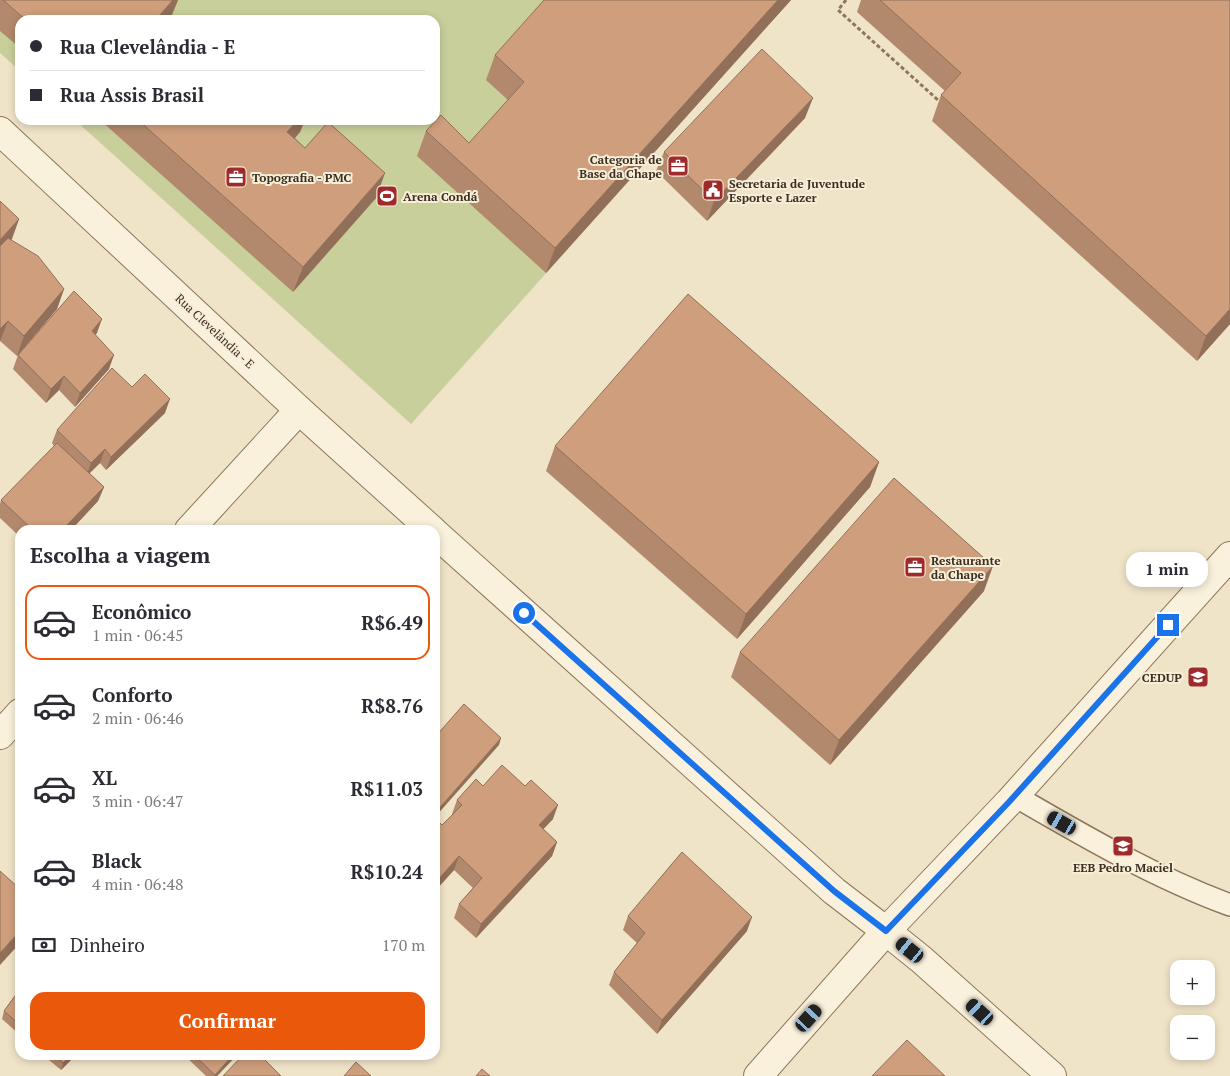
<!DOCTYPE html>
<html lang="pt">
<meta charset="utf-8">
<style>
body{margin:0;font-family:"PT Serif",serif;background:#f7f7f7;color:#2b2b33;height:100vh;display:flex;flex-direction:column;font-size:19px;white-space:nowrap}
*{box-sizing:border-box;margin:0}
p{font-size:16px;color:#7c7c81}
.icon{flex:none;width:28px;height:28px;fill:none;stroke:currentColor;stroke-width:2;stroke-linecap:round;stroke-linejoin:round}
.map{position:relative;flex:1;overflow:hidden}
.panel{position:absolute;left:15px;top:525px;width:425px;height:535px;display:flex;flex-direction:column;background:#fff;border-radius:15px;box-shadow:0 2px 8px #0003}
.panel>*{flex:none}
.hud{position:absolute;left:15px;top:15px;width:425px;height:110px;border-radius:15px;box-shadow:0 2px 8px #0003;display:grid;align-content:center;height:110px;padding:0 15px;background:#fff}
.buttons{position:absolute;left:1170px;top:960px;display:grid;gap:10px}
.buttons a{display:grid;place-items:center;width:45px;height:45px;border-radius:10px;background:#fff;box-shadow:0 2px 8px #0003;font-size:25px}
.end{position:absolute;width:22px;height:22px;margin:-11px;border:6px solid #1a73e8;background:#fff;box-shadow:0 0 0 2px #fff}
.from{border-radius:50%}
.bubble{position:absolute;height:35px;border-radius:15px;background:#fff;box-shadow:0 2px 8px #0003;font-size:16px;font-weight:800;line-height:35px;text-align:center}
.car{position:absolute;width:15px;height:30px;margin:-15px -8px;border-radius:6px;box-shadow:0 0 4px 1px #0007;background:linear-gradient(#222 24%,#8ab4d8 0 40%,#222 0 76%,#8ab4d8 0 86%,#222 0)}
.hud b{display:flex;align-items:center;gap:18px;height:48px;font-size:19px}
.hud b+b{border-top:1px solid #e1e1e2}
.hud i{width:12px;height:12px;background:#2b2b33}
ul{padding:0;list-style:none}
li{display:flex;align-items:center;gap:15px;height:75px;margin:0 10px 8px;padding:0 5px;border:2px solid transparent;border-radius:15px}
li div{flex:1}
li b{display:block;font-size:19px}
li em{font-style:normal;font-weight:800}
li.on{border-color:#ea580c}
li>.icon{width:45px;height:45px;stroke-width:1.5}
h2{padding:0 15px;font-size:22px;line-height:60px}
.pay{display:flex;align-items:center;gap:12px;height:55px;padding:0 15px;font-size:19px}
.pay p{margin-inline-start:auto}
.action{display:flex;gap:10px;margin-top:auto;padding:10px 15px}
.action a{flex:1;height:58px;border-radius:15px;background:#ea580c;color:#fff;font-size:20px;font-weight:800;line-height:58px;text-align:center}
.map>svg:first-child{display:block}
.green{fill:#c9cf9b}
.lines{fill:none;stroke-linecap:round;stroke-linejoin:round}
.service-casing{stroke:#8d765c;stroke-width:24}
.minor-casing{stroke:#8d765c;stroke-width:30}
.tertiary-casing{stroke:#8d765c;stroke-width:30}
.path{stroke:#8d765c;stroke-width:3;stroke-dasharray:4 2.5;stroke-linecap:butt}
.service{stroke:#faf1dc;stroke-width:21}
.minor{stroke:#faf1dc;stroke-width:28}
.tertiary{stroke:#faf1dc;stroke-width:28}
.wall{fill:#b2896c}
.shaded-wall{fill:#916f58}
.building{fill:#cf9f7d;stroke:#916f58}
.route{stroke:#1a73e8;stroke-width:6}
.labels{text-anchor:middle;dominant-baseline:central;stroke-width:4;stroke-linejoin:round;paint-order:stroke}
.poi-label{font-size:12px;font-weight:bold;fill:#3d2e20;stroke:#f7eed8;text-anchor:start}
.street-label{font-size:12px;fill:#3d2e20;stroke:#f7eed8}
</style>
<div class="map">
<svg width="1230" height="1076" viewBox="0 0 1230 1076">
<rect width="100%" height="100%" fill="#f0e4c8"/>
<!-- green -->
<path class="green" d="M0,0h791l-380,424 -336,-304h360v-100h-415v51l-20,-18z"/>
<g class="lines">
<!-- service casing -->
<g class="service-casing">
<path id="service" d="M1015,796c69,40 139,81 215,109"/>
</g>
<!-- minor casing -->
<g class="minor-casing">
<g id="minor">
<path d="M189,530l110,-120"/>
<path d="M0,735l20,-22"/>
<path d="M886,931l36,29 130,116"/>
</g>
</g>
<!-- tertiary casing -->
<g class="tertiary-casing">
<g id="tertiary">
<path d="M0,131l299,279 133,120"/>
<path d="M435,533l399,358 52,40"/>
<path d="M758,1076l128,-145 123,-129 221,-246"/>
</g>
</g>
<!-- path -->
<path class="path" d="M846,0l-8,10 100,90"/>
<!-- service -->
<use href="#service" class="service"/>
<!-- minor -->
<use href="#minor" class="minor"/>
<!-- tertiary -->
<use href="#tertiary" class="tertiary"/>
</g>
<!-- wall -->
<g class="wall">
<path d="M0,0h178l-7,17 -2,3h-149v28l-20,-17z"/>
<path d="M791,0l-245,273 -129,-117 9,-25 43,12 39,-43 -22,-20 9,-25z"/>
<path d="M861,0h369v324l-33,37 -265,-240 9,-26 4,-4 -88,-79z"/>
<path d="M805,118l-98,103 -51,-50 8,-19z"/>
<path d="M100,120h205l-5,12 -5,6 10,10 71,50 -83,94z"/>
<path d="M0,201l19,18 -8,21 53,49 -7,20 -40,47 -17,-15z"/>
<path d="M97,333l-2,2 14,34 -34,38 -16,-17 -13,13 -33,-34 5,-14z"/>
<path d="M132,387l33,26 -59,57 -6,-7 -11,10 15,14 -6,14 -27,29h-51v7l-20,-19v-14l1,-4 53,-54 -2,-3 5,-13z"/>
<path d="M555,446l324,16 -9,25 -133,152 -191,-168z"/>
<path d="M984,591l-154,174 -99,-88 9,-25z"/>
<path d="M483,786l70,33 -10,10 14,13 -5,14 -76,82 -22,-20 5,-14 14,-16 -19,-18 -19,21v-65l7,-1 10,-10v-1l5,-14z"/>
<path d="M628,916l119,15 -90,103 -48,-49 5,-13 23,-29 -14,-13z"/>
<path d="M20,955v16l-5,-7 3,-7z"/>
<path d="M20,989v46l-18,-16 2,-8z"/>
<path d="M43,1055h33l-15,15z"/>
<path d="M184,1055h53l-20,21h-11z"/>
</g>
<!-- shaded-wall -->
<g class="shaded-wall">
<path d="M173,0h5l-7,17 -2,3h-11l1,-4z"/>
<path d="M778,0h13l-245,273 9,-25z"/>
<path d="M813,98l-8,20 -98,103 7,-20z"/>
<path d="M298,120h7l-5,12 -22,25 9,-25z"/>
<path d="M385,173l-9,25 -83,94 10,-25z"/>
<path d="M19,219l-7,20 -12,13v-12z"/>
<path d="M64,289l-7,20 -40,47 7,-20z"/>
<path d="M1230,309v15l-33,37 9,-25z"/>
<path d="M102,319l-5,14 -10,12 5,-14z"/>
<path d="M8,321l-8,20v-12z"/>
<path d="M114,355l-5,14 -34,38 5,-14z"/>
<path d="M64,376l-5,14 -13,13 5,-14z"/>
<path d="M170,399l-5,14 -59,57 5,-13z"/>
<path d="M105,449l-5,14 -14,14 5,-14z"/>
<path d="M879,462l-9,25 -133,152 9,-25z"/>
<path d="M104,487l-6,14 -27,29h-9z"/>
<path d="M993,566l-9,25 -154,174 9,-25z"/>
<path d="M501,738l-2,7 -64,72v-4z"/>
<path d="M558,805l-5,14 -19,20 5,-14z"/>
<path d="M557,842l-5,14 -76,82 5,-14z"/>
<path d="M459,856l-5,14 -19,21v-6l2,-4z"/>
<path d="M752,917l-5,14 -90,103 5,-14z"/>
<path d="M20,931v12l-20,22v-12z"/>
<path d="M72,1055h4l-15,15 2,-7z"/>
<path d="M233,1055h4l-20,21h-3z"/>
</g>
<!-- building -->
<g class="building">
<path d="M3,0h170l-14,16 5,4h-138z"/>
<path d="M544,0h234l-223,248 -129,-117 15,-16 28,28 55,-61 -29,-27z"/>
<path d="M880,0h350v309l-24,27 -265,-241 20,-22z"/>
<path d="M762,49l51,49 -99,103 -50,-49z"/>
<path d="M138,120h160l-11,12 18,16 23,-26 57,51 -82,94z"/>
<path d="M0,201l19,18 -19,21z"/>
<path d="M8,238l30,18 26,33 -40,47 -16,-15 -8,8v-83z"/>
<path d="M74,291l28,28 -10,12 22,24 -34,38 -16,-17 -13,13 -33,-34z"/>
<path d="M688,294l191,168 -133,152 -191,-168z"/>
<path d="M112,368l20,19 13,-13 25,25 -59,58 -6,-8 -14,14 -34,-33z"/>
<path d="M57,443l47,44 -42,43h-29l-32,-30z"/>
<path d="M894,478l99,88 -154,174 -99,-88z"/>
<path d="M464,704l37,34 -66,75v-76z"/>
<path d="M502,765l23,21 6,-6 27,25 -19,20 18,17 -76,82 -22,-20 23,-26 -23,-22 -22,25 -2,-2v-53l4,-4 3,3 20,-20 -5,-5 19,-21 7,7z"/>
<path d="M682,852l70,65 -90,103 -48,-48 31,-39 -17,-17z"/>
<path d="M0,871l20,18v42l-20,22z"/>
<path d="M20,989v36l-16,-14z"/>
<path d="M907,1040l38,36h-73z"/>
<path d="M54,1055h18l-9,8z"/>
<path d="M194,1055h39l-18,20z"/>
<path d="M243,1055h17l21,21h-58z"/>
<path d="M356,1062l15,14h-27z"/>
<path d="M482,1069l8,7h-14z"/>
</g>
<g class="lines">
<!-- route -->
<path class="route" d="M524,613l310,278 52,40 123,-129 159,-177"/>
</g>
<!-- icons -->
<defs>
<g id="office-square" transform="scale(1.125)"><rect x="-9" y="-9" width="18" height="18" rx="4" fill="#9e2a2b" stroke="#f7eed8"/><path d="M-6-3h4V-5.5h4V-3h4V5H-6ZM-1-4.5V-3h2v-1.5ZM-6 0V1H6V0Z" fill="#fff"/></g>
<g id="civic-square" transform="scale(1.125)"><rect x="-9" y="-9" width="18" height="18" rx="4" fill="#9e2a2b" stroke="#f7eed8"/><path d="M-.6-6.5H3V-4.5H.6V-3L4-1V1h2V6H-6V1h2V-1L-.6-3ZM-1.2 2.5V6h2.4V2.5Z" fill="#fff"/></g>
<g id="stadium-square" transform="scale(1.125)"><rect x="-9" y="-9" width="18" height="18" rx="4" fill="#9e2a2b" stroke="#f7eed8"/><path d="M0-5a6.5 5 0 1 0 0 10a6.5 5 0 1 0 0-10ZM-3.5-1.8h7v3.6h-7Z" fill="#fff"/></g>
<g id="school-square" transform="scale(1.125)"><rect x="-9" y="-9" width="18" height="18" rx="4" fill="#9e2a2b" stroke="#f7eed8"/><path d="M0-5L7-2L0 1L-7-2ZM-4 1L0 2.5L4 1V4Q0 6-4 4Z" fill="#fff"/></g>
</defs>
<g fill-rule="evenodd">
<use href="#office-square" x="678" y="166"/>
<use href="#office-square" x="236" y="177"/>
<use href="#civic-square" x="713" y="190"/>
<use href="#stadium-square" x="387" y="196"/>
<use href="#office-square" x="915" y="567"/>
<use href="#school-square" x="1198" y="677"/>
<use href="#school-square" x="1123" y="846"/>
</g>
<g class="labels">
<!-- poi labels -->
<g class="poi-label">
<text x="662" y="159" text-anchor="end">Categoria de<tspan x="662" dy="14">Base da Chape</tspan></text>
<text x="252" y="177">Topografia - PMC</text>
<text x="729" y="183">Secretaria de Juventude<tspan x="729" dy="14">Esporte e Lazer</tspan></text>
<text x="403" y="196">Arena Condá</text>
<text x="931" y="560">Restaurante<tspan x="931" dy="14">da Chape</tspan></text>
<text x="1182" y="677" text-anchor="end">CEDUP</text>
<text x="1123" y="867" text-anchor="middle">EEB Pedro Maciel</text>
</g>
<!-- street labels -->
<g class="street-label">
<text transform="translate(215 331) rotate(43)">Rua Clevelândia - E</text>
</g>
</g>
</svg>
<div class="buttons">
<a>+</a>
<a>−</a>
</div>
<i class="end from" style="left:524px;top:613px"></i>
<i class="end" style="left:1168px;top:625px"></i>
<div class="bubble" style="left:1126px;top:552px;width:82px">1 min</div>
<i class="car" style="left:1062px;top:823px;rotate:300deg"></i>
<i class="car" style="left:910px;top:950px;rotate:309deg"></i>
<i class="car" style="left:980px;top:1012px;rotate:312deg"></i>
<i class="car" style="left:809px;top:1018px;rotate:42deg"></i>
<div class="hud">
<b><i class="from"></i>Rua Clevelândia - E</b>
<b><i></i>Rua Assis Brasil</b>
</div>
<section class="panel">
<h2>Escolha a viagem</h2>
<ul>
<li class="on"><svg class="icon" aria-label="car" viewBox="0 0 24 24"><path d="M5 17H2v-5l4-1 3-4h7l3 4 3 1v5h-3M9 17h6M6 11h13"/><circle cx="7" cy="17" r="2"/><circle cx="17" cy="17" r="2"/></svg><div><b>Econômico</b><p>1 min · 06:45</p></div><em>R$6.49</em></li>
<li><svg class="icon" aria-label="car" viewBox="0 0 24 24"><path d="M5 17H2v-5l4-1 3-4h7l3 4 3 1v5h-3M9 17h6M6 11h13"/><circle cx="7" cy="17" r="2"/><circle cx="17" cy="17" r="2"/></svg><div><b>Conforto</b><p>2 min · 06:46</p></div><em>R$8.76</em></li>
<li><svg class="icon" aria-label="car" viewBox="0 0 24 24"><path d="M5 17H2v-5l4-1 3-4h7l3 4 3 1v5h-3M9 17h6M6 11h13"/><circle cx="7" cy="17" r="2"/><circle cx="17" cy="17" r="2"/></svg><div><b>XL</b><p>3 min · 06:47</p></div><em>R$11.03</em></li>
<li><svg class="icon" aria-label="car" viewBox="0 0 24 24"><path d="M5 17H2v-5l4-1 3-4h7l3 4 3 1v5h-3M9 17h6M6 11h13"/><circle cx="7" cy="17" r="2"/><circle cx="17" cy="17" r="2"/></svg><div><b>Black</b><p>4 min · 06:48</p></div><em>R$10.24</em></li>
</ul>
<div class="pay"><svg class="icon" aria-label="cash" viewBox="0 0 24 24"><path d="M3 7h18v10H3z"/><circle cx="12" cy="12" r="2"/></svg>Dinheiro<p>170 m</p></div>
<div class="action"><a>Confirmar</a></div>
</section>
</div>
